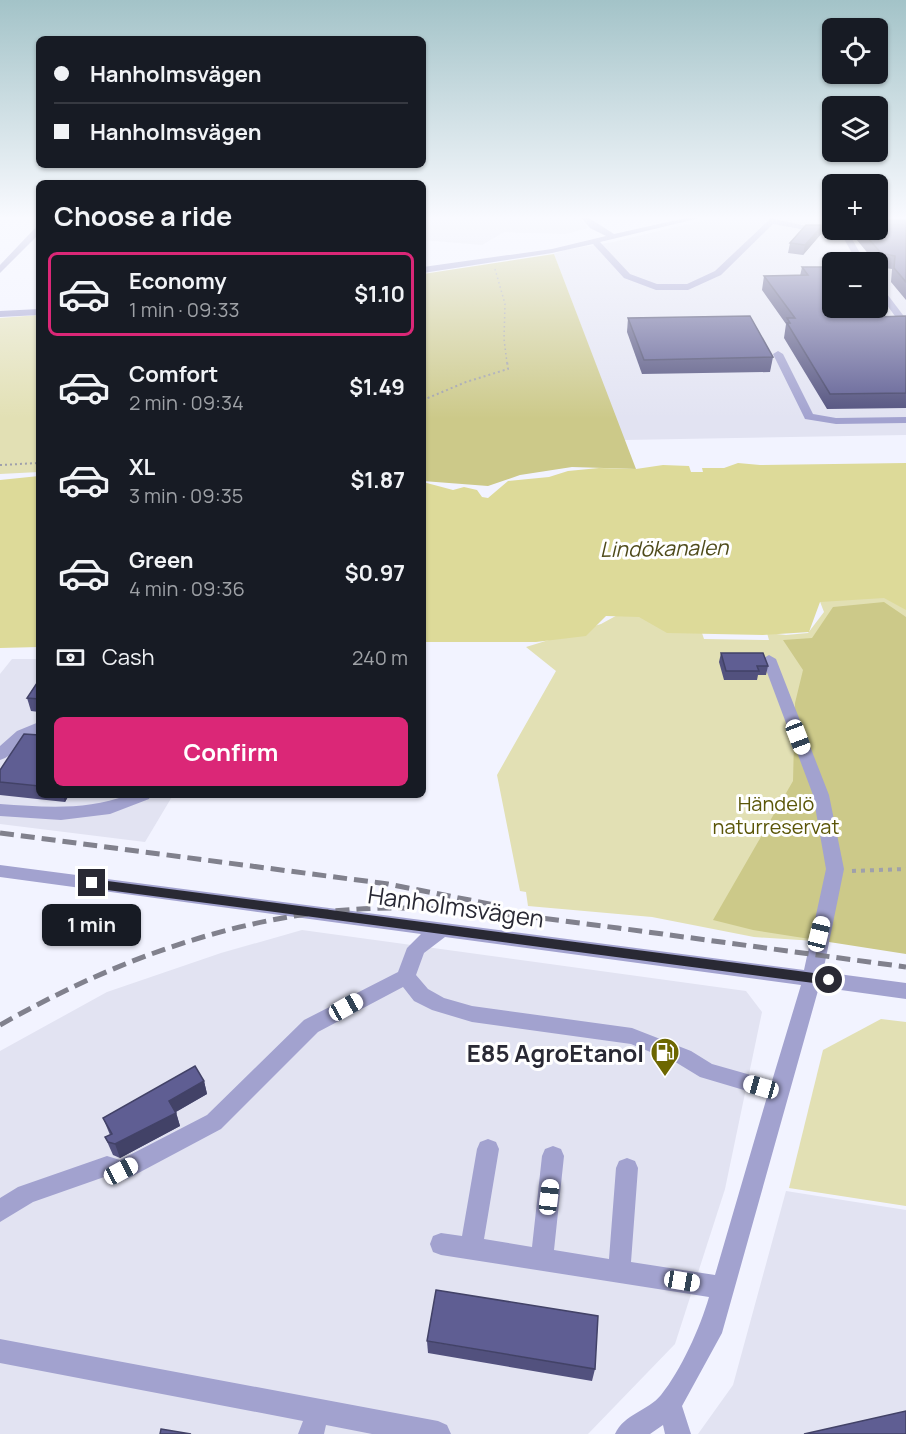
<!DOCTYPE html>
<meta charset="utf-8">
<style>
body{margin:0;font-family:Manrope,sans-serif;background:#20242c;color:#f1f3f6;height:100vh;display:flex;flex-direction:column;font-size:22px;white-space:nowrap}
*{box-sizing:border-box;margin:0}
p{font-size:20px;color:#9ea1a6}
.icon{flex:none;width:33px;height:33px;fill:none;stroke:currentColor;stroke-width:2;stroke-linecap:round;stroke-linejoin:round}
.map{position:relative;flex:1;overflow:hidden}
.sheet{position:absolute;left:36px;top:180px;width:390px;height:618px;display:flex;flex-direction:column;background:#171b24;border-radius:9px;box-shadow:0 2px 4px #0004}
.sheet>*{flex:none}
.guide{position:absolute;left:36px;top:36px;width:390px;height:132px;border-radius:9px;box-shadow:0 2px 4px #0004;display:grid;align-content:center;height:132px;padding:0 18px;background:#171b24}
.fabs{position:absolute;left:822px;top:18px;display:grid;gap:12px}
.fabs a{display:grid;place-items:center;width:66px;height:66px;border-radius:9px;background:#171b24;box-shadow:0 2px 4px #0004;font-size:30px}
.end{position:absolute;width:27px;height:27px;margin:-14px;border:8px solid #292934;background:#fff;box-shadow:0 0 0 3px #fff}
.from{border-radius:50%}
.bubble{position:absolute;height:42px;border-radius:9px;background:#171b24;box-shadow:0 2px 4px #0004;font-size:20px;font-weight:700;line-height:42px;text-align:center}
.car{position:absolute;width:18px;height:36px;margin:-18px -9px;border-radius:8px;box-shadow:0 0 4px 2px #0007;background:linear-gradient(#fff 24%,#345 0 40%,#fff 0 76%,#345 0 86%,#fff 0)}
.guide b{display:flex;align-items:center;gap:21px;height:57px;font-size:22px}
.guide b+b{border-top:2px solid #363941}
.guide i{width:15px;height:15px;background:#f1f3f6}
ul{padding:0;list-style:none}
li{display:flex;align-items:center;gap:18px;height:84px;margin:0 12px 9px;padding:0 6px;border:3px solid transparent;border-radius:9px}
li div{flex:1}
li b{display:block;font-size:22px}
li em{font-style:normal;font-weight:700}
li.active{border-color:#db2777}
li>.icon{width:54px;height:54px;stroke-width:1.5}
h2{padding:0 18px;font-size:27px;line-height:72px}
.pay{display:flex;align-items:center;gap:15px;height:66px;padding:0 18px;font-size:22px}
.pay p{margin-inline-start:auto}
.action{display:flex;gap:12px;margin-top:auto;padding:12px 18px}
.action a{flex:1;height:69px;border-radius:9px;background:#db2777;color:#fff;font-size:24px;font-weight:700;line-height:69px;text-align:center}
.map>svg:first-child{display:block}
.built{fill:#e2e3f2;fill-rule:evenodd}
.green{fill:#e2e0b4}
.forest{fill:#ccc989}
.water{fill:#ddda99}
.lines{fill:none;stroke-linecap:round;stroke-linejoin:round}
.path-far2{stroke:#9fa0ab;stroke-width:1.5;stroke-dasharray:1.5 3;stroke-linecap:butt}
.path-far1{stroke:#9fa0ab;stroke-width:2;stroke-dasharray:2 3;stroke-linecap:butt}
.path{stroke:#9fa0ab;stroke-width:4;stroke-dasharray:4 5;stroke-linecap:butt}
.minor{fill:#a2a2cf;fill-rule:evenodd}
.rail{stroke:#81818d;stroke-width:5;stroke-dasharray:14 7;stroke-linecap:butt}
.wall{fill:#52517e}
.shaded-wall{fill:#424267}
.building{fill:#5f5e93;stroke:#424267;stroke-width:1.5}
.route{fill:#292934}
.labels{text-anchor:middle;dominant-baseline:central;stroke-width:6;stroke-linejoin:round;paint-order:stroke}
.park-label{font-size:20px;fill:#5b5608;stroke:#fff}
.water-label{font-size:21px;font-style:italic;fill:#4f4b1b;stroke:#fff}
.near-street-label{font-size:24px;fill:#292934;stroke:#fff}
.near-poi-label{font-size:24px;font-weight:bold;fill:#292934;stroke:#fff;text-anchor:end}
</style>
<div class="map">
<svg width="906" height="1434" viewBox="0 0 906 1434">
<rect width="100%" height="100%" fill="#f2f3ff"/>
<!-- built -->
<g class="built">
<path d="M423,218h156l9,10 -22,6 -62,-2 -22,13 -59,-5z"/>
<path d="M713,218h77l2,4 40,1v7h46v-12h28v217l-282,5 -70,-186 11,-4 48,-8zM832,262h46v46h-46z"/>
<path d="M12,659h27v136h134l-28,47 -145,-18v-150z"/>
<path d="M302,930l444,61 16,21 -37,177 -50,155 -87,90h-588v-383l107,-59 114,-39z"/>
<path d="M786,1191l120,19v224h-208l35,-49z"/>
</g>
<!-- green -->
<g class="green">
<path d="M39,315v157l-39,2v-156z"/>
<path d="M891,597l15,9v341l-152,-10 -102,-20 -124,-11 -2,-14 -6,-1 -23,-116 59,-104 -30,-24 75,-23 22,-12 79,21 2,6 65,1 -2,-7 19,2 22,-2 16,-21 -5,-13z"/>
<path d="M881,1019l25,3v184l-117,-18 34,-138z"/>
</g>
<!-- forest -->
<g class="forest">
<path d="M554,254l82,215 -64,-2 -52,8 -32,11 -65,-5v-207z"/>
<path d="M884,602l22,15v337l-153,-24 -40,-10 80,-139 2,-78 8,-33 -20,-30 29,-2 21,-31z"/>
</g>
<!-- water -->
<g class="water">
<path d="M738,463l22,2 146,-2v147l-22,-12 -64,4 -11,30 -46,3 -96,-2 -28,-16 -33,-1 -20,20 -50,6h-113v-160l30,8 11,-3 13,3 5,7 6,1 20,-17 41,-4 19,-6 31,-3 37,1 27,-4 26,1 2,6h12l-1,-4h22z"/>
<path d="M39,476v171l-39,1v-168z"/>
</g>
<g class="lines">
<!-- path-far2 -->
<path class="path-far2" d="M495,269l10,35 -1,35 3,24"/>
<!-- path-far1 -->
<g class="path-far1">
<path d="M423,400l43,-18 42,-13 -1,-8"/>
<path d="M0,465l39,-2"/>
</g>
<!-- path -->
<path class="path" d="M852,871l54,-2"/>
<!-- minor -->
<g class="minor">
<path d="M581,218h8l25,16 72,-16h14l-100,24 30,32 27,10h30l28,-13 56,-53 35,8h26v4h3h-29l-33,-6 -52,51 -33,15h-32l-32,-12 -31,-34 -41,9 -129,20v-6l129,-18 54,-13 -16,-8z"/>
<path d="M36,227h3v7l-39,39v-8z"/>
<path d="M839,230h8l18,32h-8z"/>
<path d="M878,285l3,1 25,33v9l-3,-1 -25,-34z"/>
<path d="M39,309v6l-39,2v-6z"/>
<path d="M778,351l5,3 30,60 23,4 70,-1v6l-70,1 -31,-5 -32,-65z"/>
<path d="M769,655l7,4 53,136 15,74 -21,103 83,11v16l-87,-12 -97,346 -40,73 9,28h-26l-2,-9 -13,9h-35c9,-20 33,-23 46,-39 20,-25 39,-67 48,-98l-268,-42 -8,-3 -3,-8 3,-8 8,-3 21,3 15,-87 3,-7 8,-3 8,3 3,7 -15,90 48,8 10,-91 3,-7 8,-3 8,3 3,7 -10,94 55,9 7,-91 3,-7 8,-3 8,3 3,7 -7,94 84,13 52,-178 -67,-20 -23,-14 -46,-19 -159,-22 -40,-12 -18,-9 -11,-14 -85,45 -97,97 -92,49 -8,3 -14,-5 -74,26 -33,20v-24l18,-11 89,-31 13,4 87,-45 97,-95 94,-48 9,-24 14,-14 -421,-57v-12l804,105 22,-101 -13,-74 -51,-136zM445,937l356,48 -29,96 -60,-17 -21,-13 -59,-23 -160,-22 -28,-8 -16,-9 -12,-14 8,-22z"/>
<path d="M39,722v11c-14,7 -25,23 -39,27v-14l17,-15z"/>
<path d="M127,795h24l-2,4 -39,15 -49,6 -61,-4v-12c43,3 86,7 127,-9z"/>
<path d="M0,1339l438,82 9,4 4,9h-79l-46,-9 -2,9h-26l5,-13 -303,-58z"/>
</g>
<!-- rail -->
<g class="rail">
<path d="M0,833l388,51 112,22"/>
<path d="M0,1025c99,-56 202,-97 315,-112 102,-13 203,2 303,15 96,13 192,26 288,39"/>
</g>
</g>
<!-- wall -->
<g class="wall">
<path d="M906,220v80l-15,-18 1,-13 -14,-2v-5h-3l-23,-28 1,-4h25z"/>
<path d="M821,234l-18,21 -15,-2 2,-10z"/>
<path d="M802,267l75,50 29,-1v92l-79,1 -43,-71 2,-14 -24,-34 2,-14h36z"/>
<path d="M628,318l145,39 -3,15 -128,2 -15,-42z"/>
<path d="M721,653l47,13 -2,9h-8l-1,5h-33l-5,-18z"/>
<path d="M39,680v32l-8,-1 -4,-13z"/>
<path d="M39,735v60h30l-4,7 -65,-7v-25z"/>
<path d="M204,1081l3,13 -31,18 4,14 -60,32 -7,-3 -8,-18 5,-2 -7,-17z"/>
<path d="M427,1341l168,28 -3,12 -164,-28z"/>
</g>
<!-- shaded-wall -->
<g class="shaded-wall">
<path d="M823,225l-2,9 -18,21 2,-10z"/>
<path d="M63,795h6l-4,7z"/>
<path d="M204,1081l3,13 -35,20 -3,-13z"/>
<path d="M176,1113l4,13 -60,32 -5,-14z"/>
</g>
<!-- building -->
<g class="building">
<path d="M878,220h28v62l-12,-14 1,-12 -14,-3 -20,-23h17z"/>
<path d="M806,225h17l-18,20 -15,-2z"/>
<path d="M802,267h30v41h37l8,9 29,-1v77l-76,1 -43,-71h3l-3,-5h8l-31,-42 44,-1z"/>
<path d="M750,316l23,41 -129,3 -16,-42z"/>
<path d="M721,653h42l5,13h-11l2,5h-33z"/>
<path d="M39,680v19l-12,-1z"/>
<path d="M24,734l15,1v51l-39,-4v-12z"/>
<path d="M195,1066l9,15 -35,20 7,12 -61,31 -7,-2 -3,-5 7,-3 -9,-16z"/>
<path d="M436,1290l162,26 -3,53 -168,-28z"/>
<path d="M906,1411v23h-102z"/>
<path d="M161,1429l30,5h-31z"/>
</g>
<!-- sky -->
<linearGradient id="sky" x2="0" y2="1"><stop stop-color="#a3c3c8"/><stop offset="0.52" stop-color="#f9faff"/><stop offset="1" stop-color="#f9faff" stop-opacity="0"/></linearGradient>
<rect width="906" height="419" fill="url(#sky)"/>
<!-- route -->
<path class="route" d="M92,879l737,96 6,5 -6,5 -737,-97 -6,-5z"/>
<!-- icons -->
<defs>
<g id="fuel-pin" transform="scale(1.5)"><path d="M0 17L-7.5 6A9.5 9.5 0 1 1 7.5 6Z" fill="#6d6700" stroke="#fff"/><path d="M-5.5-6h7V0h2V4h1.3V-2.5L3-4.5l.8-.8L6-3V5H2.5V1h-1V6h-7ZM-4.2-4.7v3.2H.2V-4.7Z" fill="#fff"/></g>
</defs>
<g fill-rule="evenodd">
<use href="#fuel-pin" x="665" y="1052"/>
</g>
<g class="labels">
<!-- park labels -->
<g class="park-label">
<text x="776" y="803">Händelö<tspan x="776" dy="23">naturreservat</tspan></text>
</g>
<!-- water labels -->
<g class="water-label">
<text transform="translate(664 548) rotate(-1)">Lindökanalen</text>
</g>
<!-- near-street labels -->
<g class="near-street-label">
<text transform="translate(456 906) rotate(8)">Hanholmsvägen</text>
</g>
<!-- near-poi labels -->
<g class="near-poi-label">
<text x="644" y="1052">E85 AgroEtanol</text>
</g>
</g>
</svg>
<div class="fabs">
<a><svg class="icon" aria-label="locate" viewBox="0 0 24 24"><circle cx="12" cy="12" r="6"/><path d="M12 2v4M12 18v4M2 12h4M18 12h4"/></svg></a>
<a><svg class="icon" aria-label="layers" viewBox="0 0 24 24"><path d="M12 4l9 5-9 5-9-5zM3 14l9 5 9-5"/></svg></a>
<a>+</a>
<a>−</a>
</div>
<i class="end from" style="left:829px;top:980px"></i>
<i class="end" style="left:92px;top:883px"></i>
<div class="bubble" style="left:42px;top:904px;width:99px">1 min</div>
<i class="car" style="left:798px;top:737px;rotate:159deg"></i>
<i class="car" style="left:819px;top:934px;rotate:14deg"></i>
<i class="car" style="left:346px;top:1007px;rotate:61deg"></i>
<i class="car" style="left:761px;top:1087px;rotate:286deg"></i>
<i class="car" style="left:121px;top:1171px;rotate:62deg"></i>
<i class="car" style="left:549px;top:1197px;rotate:7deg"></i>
<i class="car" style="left:682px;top:1281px;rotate:99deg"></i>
<div class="guide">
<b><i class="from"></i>Hanholmsvägen</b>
<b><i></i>Hanholmsvägen</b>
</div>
<section class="sheet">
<h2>Choose a ride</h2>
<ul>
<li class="active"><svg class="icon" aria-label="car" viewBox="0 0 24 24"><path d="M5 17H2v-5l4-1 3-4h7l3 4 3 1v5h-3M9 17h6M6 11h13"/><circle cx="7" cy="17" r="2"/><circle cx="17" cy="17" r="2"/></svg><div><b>Economy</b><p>1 min · 09:33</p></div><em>$1.10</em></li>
<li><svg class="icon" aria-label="car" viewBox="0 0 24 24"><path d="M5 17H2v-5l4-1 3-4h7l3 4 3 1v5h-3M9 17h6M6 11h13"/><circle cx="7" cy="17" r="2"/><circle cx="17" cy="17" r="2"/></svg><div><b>Comfort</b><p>2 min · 09:34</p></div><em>$1.49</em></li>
<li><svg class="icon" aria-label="car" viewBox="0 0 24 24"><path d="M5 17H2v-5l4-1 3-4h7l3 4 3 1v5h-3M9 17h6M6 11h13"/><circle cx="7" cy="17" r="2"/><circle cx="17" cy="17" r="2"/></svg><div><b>XL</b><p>3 min · 09:35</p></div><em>$1.87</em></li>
<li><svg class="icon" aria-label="car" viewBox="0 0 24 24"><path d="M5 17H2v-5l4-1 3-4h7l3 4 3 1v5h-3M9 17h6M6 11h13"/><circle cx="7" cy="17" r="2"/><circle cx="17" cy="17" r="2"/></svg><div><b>Green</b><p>4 min · 09:36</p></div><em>$0.97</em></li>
</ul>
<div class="pay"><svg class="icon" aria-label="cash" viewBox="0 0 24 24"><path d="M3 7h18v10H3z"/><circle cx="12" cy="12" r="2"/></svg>Cash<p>240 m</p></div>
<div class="action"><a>Confirm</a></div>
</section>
</div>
